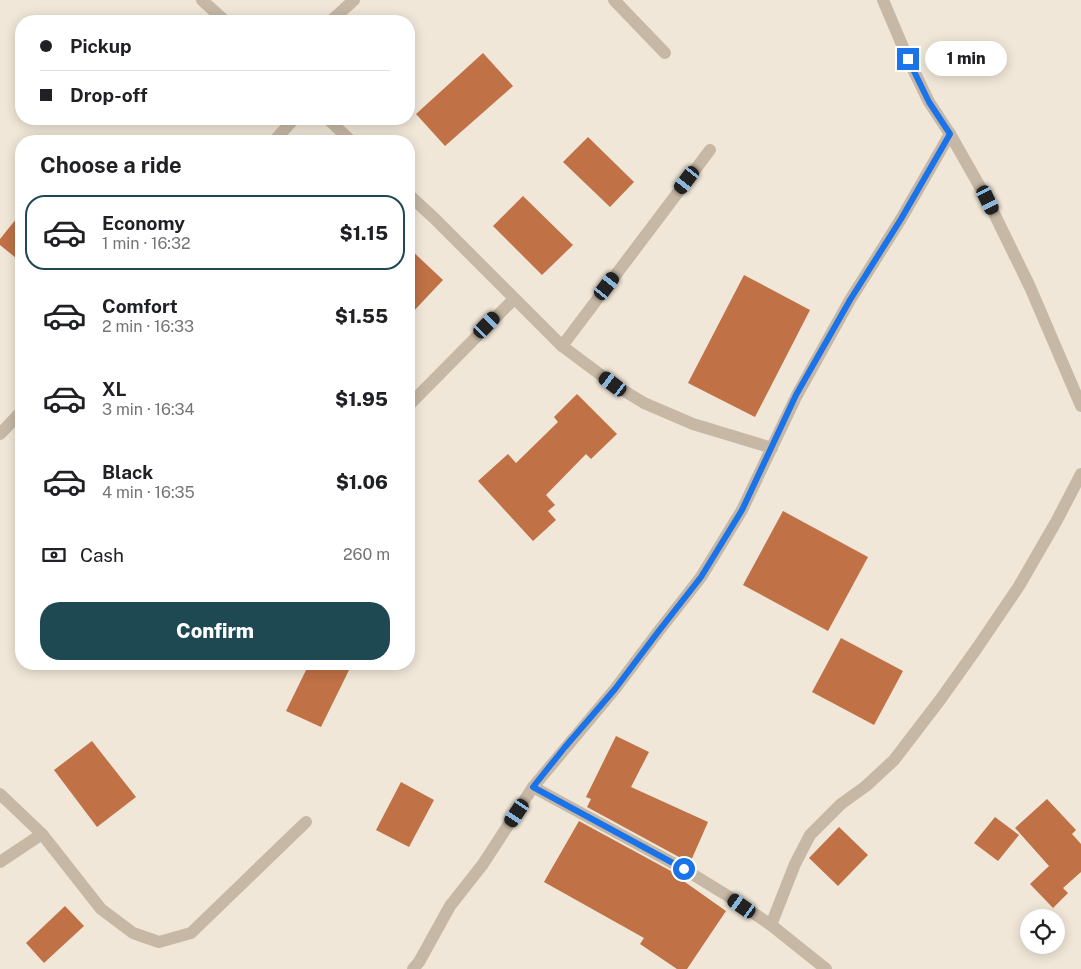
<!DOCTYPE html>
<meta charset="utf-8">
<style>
body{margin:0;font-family:"Public Sans",sans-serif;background:#f6f6f6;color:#202124;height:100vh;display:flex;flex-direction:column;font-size:19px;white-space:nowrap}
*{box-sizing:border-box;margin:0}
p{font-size:16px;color:#757577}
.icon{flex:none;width:28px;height:28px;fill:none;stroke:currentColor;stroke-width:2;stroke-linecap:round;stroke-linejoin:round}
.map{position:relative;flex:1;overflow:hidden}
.sheet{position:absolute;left:15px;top:135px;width:400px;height:535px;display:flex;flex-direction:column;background:#fff;border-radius:20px;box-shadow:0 2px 12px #0003}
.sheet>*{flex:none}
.banner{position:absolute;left:15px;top:15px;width:400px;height:110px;border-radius:20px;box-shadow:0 2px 12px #0003;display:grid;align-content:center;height:110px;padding:0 25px;background:#fff}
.controls{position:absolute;left:1020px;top:909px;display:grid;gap:10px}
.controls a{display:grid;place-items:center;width:45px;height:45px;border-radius:50%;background:#fff;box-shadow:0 2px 12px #0003;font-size:25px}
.end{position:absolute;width:22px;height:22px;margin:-11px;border:6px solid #1a73e8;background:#fff;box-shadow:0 0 0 2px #fff}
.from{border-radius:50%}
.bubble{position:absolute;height:35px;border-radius:18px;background:#fff;box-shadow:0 2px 12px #0003;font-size:16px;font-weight:800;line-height:35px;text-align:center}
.car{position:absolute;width:15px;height:30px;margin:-15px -8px;border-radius:6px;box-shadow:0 0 4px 1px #0007;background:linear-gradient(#222 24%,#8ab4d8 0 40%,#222 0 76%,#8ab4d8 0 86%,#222 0)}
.banner b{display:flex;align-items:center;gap:18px;height:48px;font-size:19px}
.banner b+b{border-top:1px solid #e0e0e0}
.banner i{width:12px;height:12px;background:#202124}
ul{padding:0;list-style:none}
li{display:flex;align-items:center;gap:15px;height:75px;margin:0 10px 8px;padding:0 15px;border:2px solid transparent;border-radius:20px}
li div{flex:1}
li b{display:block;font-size:19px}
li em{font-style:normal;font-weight:800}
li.selected{border-color:#1e4952}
li>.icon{width:45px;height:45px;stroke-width:1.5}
h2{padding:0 25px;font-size:22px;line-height:60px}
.pay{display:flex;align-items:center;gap:12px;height:55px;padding:0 25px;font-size:19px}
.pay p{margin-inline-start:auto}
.primary-button{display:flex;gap:10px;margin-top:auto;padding:10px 25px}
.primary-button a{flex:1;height:58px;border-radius:20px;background:#1e4952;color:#fff;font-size:20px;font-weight:800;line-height:58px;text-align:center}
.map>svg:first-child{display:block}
.building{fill:#c07146}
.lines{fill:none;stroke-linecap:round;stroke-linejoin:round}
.minor{stroke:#c7b8a5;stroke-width:12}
.route{stroke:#1a73e8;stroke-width:6}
</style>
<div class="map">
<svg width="1081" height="969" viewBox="0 0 1081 969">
<rect width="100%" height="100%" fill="#f0e7d8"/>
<!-- building -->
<g class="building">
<path d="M483,53l30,33 -68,60 -29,-32z"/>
<path d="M588,137l46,45 -24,25 -47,-45z"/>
<path d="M523,196l50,49 -31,30 -49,-49z"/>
<path d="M21,213v49l-21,-17v-6z"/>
<path d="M409,248l34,32 -34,36z"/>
<path d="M744,275l66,35 -55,107 -67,-34z"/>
<path d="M577,394l40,40 -26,25 -5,-5 -40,41 9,10 -7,6 8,9 -23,21 -55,-60 30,-27 8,9 42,-41 -4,-5z"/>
<path d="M783,511l85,46 -40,74 -85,-46z"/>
<path d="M841,638l62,33 -29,54 -62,-33z"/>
<path d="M309,664h43l-31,63 -35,-16z"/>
<path d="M616,736l33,16 -18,35 77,35 -18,41 -103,-56 4,-8 -5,-2z"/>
<path d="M92,741l44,56 -39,30 -43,-57z"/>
<path d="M401,782l33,18 -25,47 -33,-17z"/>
<path d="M1047,799l29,31 -4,4 9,10v28l-18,16 5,5 -15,15 -23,-24 19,-18 -34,-38z"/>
<path d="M995,817l24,18 -21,26 -24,-18z"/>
<path d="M579,821l101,55 3,2 -1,2 44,31 -39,58h-10l-37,-25 4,-6 -100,-56z"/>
<path d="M839,827l29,28 -30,31 -29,-28z"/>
<path d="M65,906l19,20 -40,37 -18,-20z"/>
</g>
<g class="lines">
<!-- minor -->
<g class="minor">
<path d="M202,0l23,21"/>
<path d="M614,0l51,53"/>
<path d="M883,0l25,59 21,43 21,32 38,67 42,86 51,119"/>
<path d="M331,21l23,-21"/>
<path d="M328,119l23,22"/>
<path d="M274,141l20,-22"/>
<path d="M409,195l25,23 128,128 51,38 31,19 49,21 79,24"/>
<path d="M562,346l148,-196"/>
<path d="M409,405l105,-106"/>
<path d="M0,434l21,-22"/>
<path d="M533,787l151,82 44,27 43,29 55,44"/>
<path d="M0,794l42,40 -42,28"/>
<path d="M42,834l59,75 32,24 26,9 32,-9 115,-111"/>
<path d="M771,925l24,-61 15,-29 31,-31 25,-18 28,-26 46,-60 37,-52 42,-62 37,-64 25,-48"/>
<path d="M413,969l6,-7 31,-56 33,-42 50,-77 82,-98 43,-57 43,-55 41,-67 55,-115 53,-95 51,-81 49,-85"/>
</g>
</g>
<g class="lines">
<!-- route -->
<path class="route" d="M684,869l-151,-82 32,-40 50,-58 43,-57 43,-55 41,-67 54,-115 54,-95 51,-81 49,-85 -21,-32 -21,-43"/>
</g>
</svg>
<div class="controls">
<a><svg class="icon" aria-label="locate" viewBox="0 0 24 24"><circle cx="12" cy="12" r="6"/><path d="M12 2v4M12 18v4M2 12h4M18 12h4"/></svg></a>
</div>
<i class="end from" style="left:684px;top:869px"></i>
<i class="end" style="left:908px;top:59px"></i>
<div class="bubble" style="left:925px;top:41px;width:82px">1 min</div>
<i class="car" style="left:687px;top:180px;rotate:217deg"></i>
<i class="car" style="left:988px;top:200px;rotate:154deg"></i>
<i class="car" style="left:607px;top:286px;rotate:37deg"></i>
<i class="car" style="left:487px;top:325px;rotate:44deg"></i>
<i class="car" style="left:613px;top:384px;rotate:307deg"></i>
<i class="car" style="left:517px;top:813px;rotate:214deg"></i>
<i class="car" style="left:742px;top:906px;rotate:305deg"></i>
<div class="banner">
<b><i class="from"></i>Pickup</b>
<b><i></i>Drop-off</b>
</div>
<section class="sheet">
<h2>Choose a ride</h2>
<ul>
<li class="selected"><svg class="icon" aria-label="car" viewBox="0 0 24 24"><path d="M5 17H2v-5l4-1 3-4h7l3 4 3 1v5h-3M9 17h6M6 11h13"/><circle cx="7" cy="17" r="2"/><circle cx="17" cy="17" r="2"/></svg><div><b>Economy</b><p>1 min · 16:32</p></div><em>$1.15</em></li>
<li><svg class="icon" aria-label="car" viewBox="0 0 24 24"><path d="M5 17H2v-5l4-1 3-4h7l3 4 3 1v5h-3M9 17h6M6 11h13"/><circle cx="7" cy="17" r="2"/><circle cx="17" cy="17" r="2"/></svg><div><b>Comfort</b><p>2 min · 16:33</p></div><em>$1.55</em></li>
<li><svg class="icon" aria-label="car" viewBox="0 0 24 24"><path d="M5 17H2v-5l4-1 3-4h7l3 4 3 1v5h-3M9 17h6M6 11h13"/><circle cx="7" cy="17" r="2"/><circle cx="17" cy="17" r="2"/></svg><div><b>XL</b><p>3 min · 16:34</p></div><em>$1.95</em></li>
<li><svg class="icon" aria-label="car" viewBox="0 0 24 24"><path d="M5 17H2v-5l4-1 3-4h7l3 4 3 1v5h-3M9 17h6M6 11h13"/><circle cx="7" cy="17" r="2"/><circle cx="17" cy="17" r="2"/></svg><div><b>Black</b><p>4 min · 16:35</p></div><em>$1.06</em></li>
</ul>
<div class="pay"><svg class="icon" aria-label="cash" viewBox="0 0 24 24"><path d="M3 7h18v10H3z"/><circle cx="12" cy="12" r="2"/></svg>Cash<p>260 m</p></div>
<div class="primary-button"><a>Confirm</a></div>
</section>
</div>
